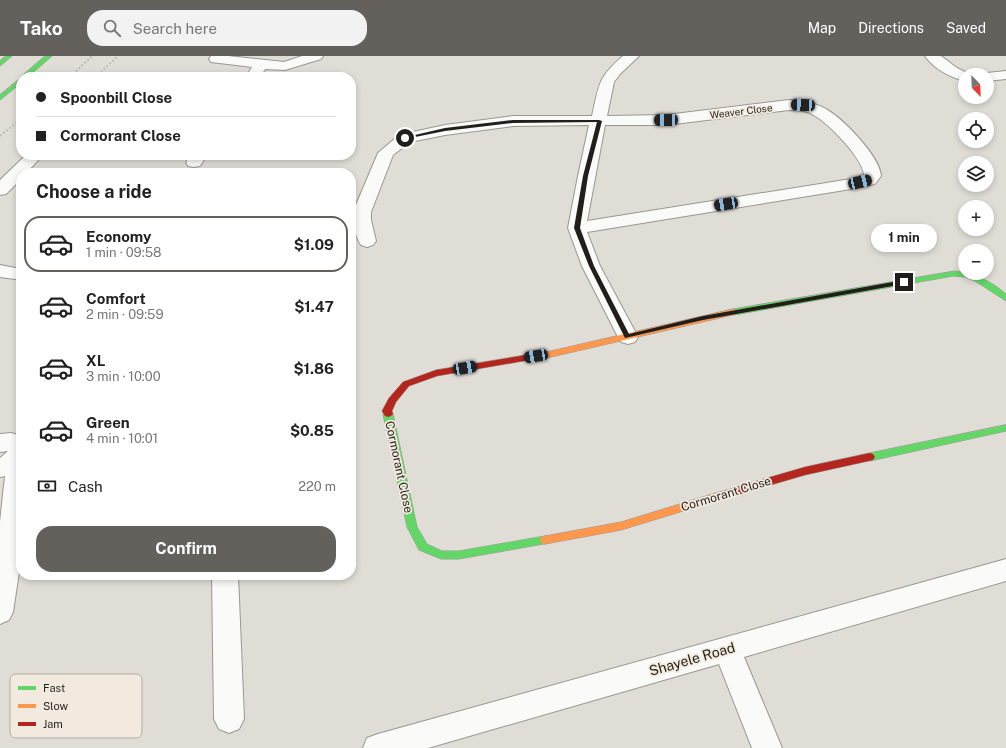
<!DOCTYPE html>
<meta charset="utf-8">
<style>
body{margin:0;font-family:"Public Sans",sans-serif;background:#f2f2f2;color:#222;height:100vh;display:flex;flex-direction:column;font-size:15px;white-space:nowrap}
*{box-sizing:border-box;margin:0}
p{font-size:13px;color:#767676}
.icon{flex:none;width:22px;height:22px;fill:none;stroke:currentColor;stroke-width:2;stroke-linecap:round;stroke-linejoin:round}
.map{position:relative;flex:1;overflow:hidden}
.panel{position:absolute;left:16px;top:112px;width:340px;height:412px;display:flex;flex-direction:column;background:#fff;border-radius:16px;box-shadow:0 2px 6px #0003}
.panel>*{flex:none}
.banner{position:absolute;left:16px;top:16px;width:340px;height:88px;border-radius:16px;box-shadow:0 2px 6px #0003;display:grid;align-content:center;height:88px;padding:0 20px;background:#fff}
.needle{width:26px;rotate:157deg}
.buttons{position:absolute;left:958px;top:12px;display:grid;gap:8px}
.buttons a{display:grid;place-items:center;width:36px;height:36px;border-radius:50%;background:#fff;box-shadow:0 2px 6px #0003;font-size:20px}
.end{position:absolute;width:18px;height:18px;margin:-9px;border:5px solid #221f1b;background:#fff;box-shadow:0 0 0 2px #fff}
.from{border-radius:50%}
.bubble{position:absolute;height:28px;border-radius:14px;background:#fff;box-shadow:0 2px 6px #0003;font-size:13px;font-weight:700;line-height:28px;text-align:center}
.car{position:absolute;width:12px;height:24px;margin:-12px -6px;border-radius:5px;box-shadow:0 0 3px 1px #0007;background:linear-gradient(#222 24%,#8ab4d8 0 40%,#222 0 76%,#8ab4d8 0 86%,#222 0)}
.banner b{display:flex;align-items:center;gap:14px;height:38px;font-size:15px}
.banner b+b{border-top:1px solid #e0e0e0}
.banner i{width:10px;height:10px;background:#222}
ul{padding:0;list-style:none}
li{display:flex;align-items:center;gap:12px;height:56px;margin:0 8px 6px;padding:0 12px;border:2px solid transparent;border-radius:16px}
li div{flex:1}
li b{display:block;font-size:15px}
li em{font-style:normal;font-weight:700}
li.active{border-color:#64615c}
li>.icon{width:36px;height:36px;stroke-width:1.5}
h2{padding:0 20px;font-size:18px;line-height:48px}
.pay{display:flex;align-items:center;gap:10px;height:44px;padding:0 20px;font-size:15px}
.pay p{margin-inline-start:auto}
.primary-button{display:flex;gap:8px;margin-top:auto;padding:8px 20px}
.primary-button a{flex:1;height:46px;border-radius:16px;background:#64615c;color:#fff;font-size:16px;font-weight:700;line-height:46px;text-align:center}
header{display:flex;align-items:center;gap:24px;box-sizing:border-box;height:56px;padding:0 20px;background:#64615c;color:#fff}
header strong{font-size:19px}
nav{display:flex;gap:22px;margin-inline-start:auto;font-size:14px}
.search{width:280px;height:36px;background:#f2f2f2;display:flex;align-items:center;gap:10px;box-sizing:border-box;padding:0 14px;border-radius:16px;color:#767676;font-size:15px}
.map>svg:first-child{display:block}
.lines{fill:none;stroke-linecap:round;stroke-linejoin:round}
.street-casing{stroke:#9a9792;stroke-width:2}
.fast-casing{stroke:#9a9792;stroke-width:1}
.slow-casing{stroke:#9a9792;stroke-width:1}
.jam-casing{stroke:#9a9792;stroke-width:1}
.path{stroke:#bdbcba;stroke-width:2;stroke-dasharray:2 2;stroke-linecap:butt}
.street{fill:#fafaf9;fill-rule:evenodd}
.fast{fill:#63d668;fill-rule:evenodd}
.slow{fill:#ff974d;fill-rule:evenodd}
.jam{fill:#b3261e;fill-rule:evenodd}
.route{fill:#221f1b}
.labels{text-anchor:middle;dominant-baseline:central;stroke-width:3.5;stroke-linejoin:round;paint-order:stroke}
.far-street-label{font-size:10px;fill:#221f1b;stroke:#f2eade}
.street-label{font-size:12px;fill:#221f1b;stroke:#f2eade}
.near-street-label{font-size:14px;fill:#221f1b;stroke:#f2eade}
.key{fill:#f2eade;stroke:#b4ada4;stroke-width:1}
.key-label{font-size:11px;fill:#221f1b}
</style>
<header>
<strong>Tako</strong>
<div class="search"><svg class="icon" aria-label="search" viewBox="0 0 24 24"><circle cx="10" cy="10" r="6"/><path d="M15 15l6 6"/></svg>Search here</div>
<nav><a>Map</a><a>Directions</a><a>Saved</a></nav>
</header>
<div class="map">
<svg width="1006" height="692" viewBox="0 0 1006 692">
<rect width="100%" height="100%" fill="#e0dcd6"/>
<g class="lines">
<!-- street casing -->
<g class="street-casing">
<g id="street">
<path d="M211,0h17l56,6 18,-6h21l-2,3 -36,11 -20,-1 -5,8h-14l6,-10 -41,-5 -2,-3z"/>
<path d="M623,0h16l-19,18 -6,8 -7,34 59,-1 123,-15c11,1 23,2 33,7 18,8 58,49 59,69l-6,8 -24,5 -264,43 13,34 38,71 -3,5 -7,2 -7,-2 -3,-5 -36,-71 -14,-38 10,-52 11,-51 -76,1 -68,9 -35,7 -17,13 -22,57v8l5,21 -3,4 -6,2 -6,-2c-6,-9 -8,-23 -8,-33l25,-59 21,-18 46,-10 68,-9h79c7,-31 6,-39 31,-60zM789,54c7,0 15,0 21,3 16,7 53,45 54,62l-13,4 -264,42 18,-96h61z"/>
<path d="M925,0h16l16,12 14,7h-6v6c-14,-3 -32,-13 -40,-25z"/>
<path d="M1006,15v8l-19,2v-6h-6l6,-2z"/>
<path d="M26,99h17l-17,18h-5v6l-15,15 -6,1v-15z"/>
<path d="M191,99h16l-7,11 -6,1 -6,-1 -2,-4z"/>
<path d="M0,209l21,4v8l-6,2 -15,-2z"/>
<path d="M11,377l10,3v123l-8,53 -4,8 -9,4v-102l5,-46 -5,1v-19l8,-7 -8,1v-18z"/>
<path d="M1006,503v22l-262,76 38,91h-30l-33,-84 -291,84h-65l4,-10 11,-4z"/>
<path d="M212,519h26l6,144 -5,10 -10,4 -10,-4 -5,-10z"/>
</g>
</g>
<!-- fast casing -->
<g class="fast-casing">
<g id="fast">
<path d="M6,0h6l-12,10v-5z"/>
<path d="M45,0h7l-24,21h-7z"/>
<path d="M21,22v5l-21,17v-5z"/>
<path d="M955,215c19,2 36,10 51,23v7l-31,-20 -10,-4 -12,-1 -219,39 -4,-3 4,-3z"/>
<path d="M388,355l5,3 24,113 10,17 15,7h17l86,-15 4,1 1,3 -1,3 -90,16h-18l-22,-9 -12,-23 -24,-113z"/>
<path d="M1006,369v6l-136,30 -3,-1 -2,-3 2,-3 3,-1z"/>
</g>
</g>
<!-- slow casing -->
<g class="slow-casing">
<g id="slow">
<path d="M734,253l4,3 -1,2 -186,43 -19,3 -4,-3 4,-3 19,-3z"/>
<path d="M723,435l3,1 2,3 -2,3 -105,32 -76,14 -4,-1 -1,-3 1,-3 4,-1 76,-14z"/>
</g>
</g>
<!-- jam casing -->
<g class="jam-casing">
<g id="jam">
<path d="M532,298l3,1 1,2 -1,2 -98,17 -28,10 -13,16 -4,9 1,3 -2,2 -3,1 -3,-1 -3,-5 7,-13 14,-16 33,-12z"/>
<path d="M870,397l3,1 2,3 -2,3 -68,15 -82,24 -3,-1 -2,-3 2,-3 3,-1 82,-24z"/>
</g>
</g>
<!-- path -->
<g class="path">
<path d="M70,21l22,-21"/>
<path d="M110,21l-12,-2 20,-19"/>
<path d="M0,80l21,-17"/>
</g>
<!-- street -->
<use href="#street" class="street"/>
<!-- fast -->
<use href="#fast" class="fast"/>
<!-- slow -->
<use href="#slow" class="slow"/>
<!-- jam -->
<use href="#jam" class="jam"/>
</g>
<!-- route -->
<path class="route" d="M513,64h86l3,1 -14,55 -8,52 14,38 35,68 74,-18 201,-36 3,2 -3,2 -201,36 -78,18 -36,-72 -15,-38 9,-52 14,-54 -84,1 -68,8 -40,8 -3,-1 43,-10z"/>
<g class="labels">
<!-- far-street labels -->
<g class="far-street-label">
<text transform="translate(741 55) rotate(-7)">Weaver Close</text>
</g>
<!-- street labels -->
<g class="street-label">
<text transform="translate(399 411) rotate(78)">Cormorant Close</text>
<text transform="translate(726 438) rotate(-17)">Cormorant Close</text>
</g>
<!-- near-street labels -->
<g class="near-street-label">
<text transform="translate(692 603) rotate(-16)">Shayele Road</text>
</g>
</g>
<!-- legend -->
<rect x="10" y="618" width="132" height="64" rx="6" class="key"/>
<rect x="18" y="630" width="18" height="4" fill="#63d668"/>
<rect x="18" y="648" width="18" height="4" fill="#ff974d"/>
<rect x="18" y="666" width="18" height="4" fill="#b3261e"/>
<g class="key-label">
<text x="43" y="636">Fast</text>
<text x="43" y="654">Slow</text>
<text x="43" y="672">Jam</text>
</g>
</svg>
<div class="buttons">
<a><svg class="needle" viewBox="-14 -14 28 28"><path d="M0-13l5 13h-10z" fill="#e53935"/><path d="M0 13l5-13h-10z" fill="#767676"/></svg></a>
<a><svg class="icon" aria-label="locate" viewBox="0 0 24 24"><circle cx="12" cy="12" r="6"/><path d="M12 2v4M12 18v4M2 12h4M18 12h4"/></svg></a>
<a><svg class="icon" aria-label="layers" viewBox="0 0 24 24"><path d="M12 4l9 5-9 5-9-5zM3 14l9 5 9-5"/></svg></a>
<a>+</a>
<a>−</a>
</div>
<i class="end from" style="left:405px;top:82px"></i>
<i class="end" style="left:904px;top:226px"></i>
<div class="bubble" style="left:871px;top:168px;width:66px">1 min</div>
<i class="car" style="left:803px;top:49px;rotate:273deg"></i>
<i class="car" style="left:666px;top:64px;rotate:269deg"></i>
<i class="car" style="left:860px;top:126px;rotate:77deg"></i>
<i class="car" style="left:726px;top:148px;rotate:261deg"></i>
<i class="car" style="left:536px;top:300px;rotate:260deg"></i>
<i class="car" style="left:465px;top:312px;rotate:80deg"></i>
<div class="banner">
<b><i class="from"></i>Spoonbill Close</b>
<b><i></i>Cormorant Close</b>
</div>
<section class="panel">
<h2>Choose a ride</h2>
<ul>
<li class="active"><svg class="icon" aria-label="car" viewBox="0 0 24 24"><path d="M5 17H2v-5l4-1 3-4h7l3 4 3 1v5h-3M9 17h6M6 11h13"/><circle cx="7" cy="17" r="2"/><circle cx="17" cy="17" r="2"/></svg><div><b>Economy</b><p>1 min · 09:58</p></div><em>$1.09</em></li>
<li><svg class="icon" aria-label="car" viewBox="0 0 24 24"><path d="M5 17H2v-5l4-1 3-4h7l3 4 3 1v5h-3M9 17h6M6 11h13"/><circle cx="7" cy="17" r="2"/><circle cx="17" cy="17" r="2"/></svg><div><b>Comfort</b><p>2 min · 09:59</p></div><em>$1.47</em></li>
<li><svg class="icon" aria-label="car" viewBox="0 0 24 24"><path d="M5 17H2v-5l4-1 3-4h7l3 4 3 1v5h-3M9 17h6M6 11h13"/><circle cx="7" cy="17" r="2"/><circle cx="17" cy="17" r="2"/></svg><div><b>XL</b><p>3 min · 10:00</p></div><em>$1.86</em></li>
<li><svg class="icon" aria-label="car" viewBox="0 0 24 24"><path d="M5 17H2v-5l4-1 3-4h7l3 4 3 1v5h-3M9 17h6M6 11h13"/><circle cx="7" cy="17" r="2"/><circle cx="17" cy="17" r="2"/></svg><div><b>Green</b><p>4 min · 10:01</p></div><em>$0.85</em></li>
</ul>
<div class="pay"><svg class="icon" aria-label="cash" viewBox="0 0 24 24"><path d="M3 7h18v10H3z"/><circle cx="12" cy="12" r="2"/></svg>Cash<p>220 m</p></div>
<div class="primary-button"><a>Confirm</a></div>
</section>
</div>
